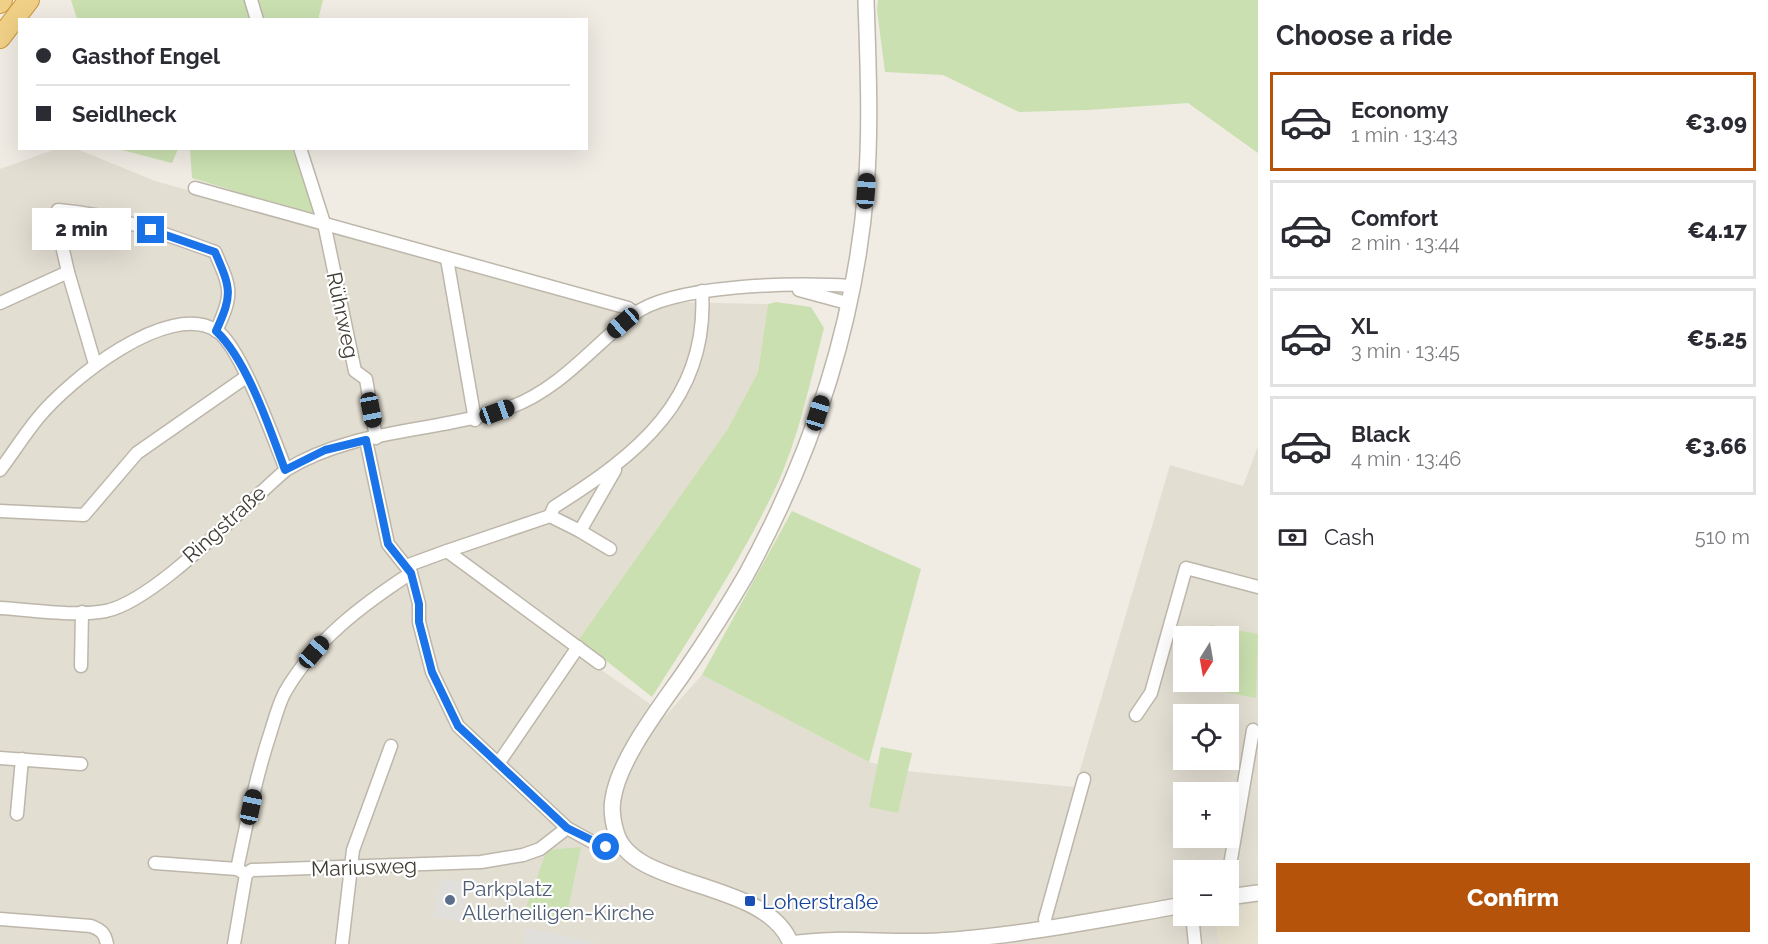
<!DOCTYPE html>
<meta charset="utf-8">
<style>
body{margin:0;font-family:Raleway,sans-serif;background:#f7f7f7;color:#2b2b33;height:100vh;display:flex;flex-direction:column;font-size:22px;white-space:nowrap}
*{box-sizing:border-box;margin:0}
p{font-size:20px;color:#7c7c81}
.icon{flex:none;width:33px;height:33px;fill:none;stroke:currentColor;stroke-width:2;stroke-linecap:round;stroke-linejoin:round}
.map{position:relative;flex:1;overflow:hidden}
.drawer{display:flex;flex-direction:column;background:#fff;width:510px}
.drawer>*{flex:none}
.guide{position:absolute;left:18px;top:18px;width:570px;height:132px;border-radius:0px;box-shadow:0 6px 24px #0002;display:grid;align-content:center;height:132px;padding:0 18px;background:#fff}
.needle{width:39px;rotate:191deg}
.controls{position:absolute;left:1173px;top:626px;display:grid;gap:12px}
.controls a{display:grid;place-items:center;width:66px;height:66px;border-radius:0px;background:#fff;box-shadow:0 6px 24px #0002;font-size:30px}
.end{position:absolute;width:27px;height:27px;margin:-14px;border:8px solid #1a73e8;background:#fff;box-shadow:0 0 0 3px #fff}
.from{border-radius:50%}
.bubble{position:absolute;height:42px;border-radius:0px;background:#fff;box-shadow:0 6px 24px #0002;font-size:20px;font-weight:800;line-height:42px;text-align:center}
.car{position:absolute;width:18px;height:36px;margin:-18px -9px;border-radius:8px;box-shadow:0 0 4px 2px #0007;background:linear-gradient(#222 24%,#8ab4d8 0 40%,#222 0 76%,#8ab4d8 0 86%,#222 0)}
.guide b{display:flex;align-items:center;gap:21px;height:57px;font-size:22px}
.guide b+b{border-top:2px solid #e1e1e2}
.guide i{width:15px;height:15px;background:#2b2b33}
ul{padding:0;list-style:none}
li{display:flex;align-items:center;gap:18px;height:99px;margin:0 12px 9px;padding:0 6px;border:3px solid #e1e1e2;border-radius:0px}
li div{flex:1}
li b{display:block;font-size:22px}
li em{font-style:normal;font-weight:800}
li.active{border-color:#b45309}
li>.icon{width:54px;height:54px;stroke-width:1.5}
h2{padding:0 18px;font-size:27px;line-height:72px}
.pay{display:flex;align-items:center;gap:15px;height:66px;padding:0 18px;font-size:22px}
.pay p{margin-inline-start:auto}
.action{display:flex;gap:12px;margin-top:auto;padding:12px 18px}
.action a{flex:1;height:69px;border-radius:0px;background:#b45309;color:#fff;font-size:24px;font-weight:800;line-height:69px;text-align:center}
main{display:flex;flex:1;min-height:0}
.map>svg:first-child{display:block}
.residential{fill:#e3ded2;fill-rule:evenodd}
.education{fill:#e7e1cf}
.green{fill:#cae0b0}
.parking{fill:#e1dfdc}
.lines{fill:none;stroke-linecap:round;stroke-linejoin:round}
.minor-casing{stroke:#bdb6aa;stroke-width:15}
.tertiary-casing{stroke:#bdb6aa;stroke-width:18}
.trunk-casing{stroke:#cb9a42;stroke-width:22}
.minor{stroke:#fff;stroke-width:12}
.tertiary{stroke:#fff;stroke-width:15}
.trunk{stroke:#f0d086;stroke-width:20}
.route{stroke:#1a73e8;stroke-width:8}
.service-dot{fill:#5c6f8a;stroke:#fff;stroke-width:2}
.transit-dot{fill:#1a4fb4;stroke:#fff;stroke-width:2}
.labels{text-anchor:middle;dominant-baseline:central;stroke-width:4.5;stroke-linejoin:round;paint-order:stroke}
.street-label{font-size:21px;fill:#413c34;stroke:#fff}
.service-label{font-size:21px;fill:#4e5e75;stroke:#fff;text-anchor:start}
.transit-label{font-size:21px;fill:#164399;stroke:#fff;text-anchor:start}
</style>
<main>
<div class="map">
<svg width="1258" height="944" viewBox="0 0 1258 944">
<rect width="100%" height="100%" fill="#f0ece4"/>
<!-- residential -->
<path class="residential" d="M56,149h21l78,32 481,134 33,-13 99,2 -10,68 -31,58 -148,209 -2,14 89,62 36,-40 167,87 36,9 170,16 95,-322 73,21 15,-40v498h-1258v-775zM1184,636h44v45h-44zM1184,714h44v45h-44zM1184,792h44v45h-44zM1184,870h44v45h-44z"/>
<!-- education -->
<path class="education" d="M1258,903v41h-38l-7,-29h15l1,-7z"/>
<!-- green -->
<g class="green">
<path d="M71,0h252l-5,20 -241,-1z"/>
<path d="M878,0h380v153l-70,-50 -100,7 -69,2 -76,-37 -58,-3 -8,-62z"/>
<path d="M118,149h60l-6,14z"/>
<path d="M190,149h102l24,67 -124,-38z"/>
<path d="M776,302l35,5 13,21c-14,54 -25,110 -49,161 -35,73 -80,140 -123,208l-73,-58 148,-209 31,-58 10,-68z"/>
<path d="M792,511l129,58 -52,193 -167,-87z"/>
<path d="M1211,625l47,9 -2,64 -59,-11 1,-6h30v-45h-20z"/>
<path d="M881,747l31,6 -14,60 -29,-6z"/>
<path d="M581,847l-16,76 -40,-13 22,-60z"/>
</g>
<!-- parking -->
<g class="parking">
<path d="M441,878l26,5 -7,38 -27,-4z"/>
<path d="M527,928l74,16h-77z"/>
</g>
<g class="lines">
<!-- minor casing -->
<g class="minor-casing">
<g id="minor">
<path d="M251,0l6,20"/>
<path d="M300,148l24,75 31,148 11,8 10,59"/>
<path d="M195,188l433,120 7,5"/>
<path d="M447,259l28,161"/>
<path d="M68,272l27,92"/>
<path d="M799,290l48,13"/>
<path d="M0,303l68,-31 -13,-57 3,-5c54,4 105,23 157,42 16,37 19,41 1,79"/>
<path d="M366,440l22,104 23,29 8,31v18l13,50 26,54 109,102 29,16 10,3 15,-1"/>
<path d="M0,470c13,-17 24,-35 38,-52 29,-36 130,-119 179,-87 24,16 57,109 69,139"/>
<path d="M0,511l84,4 53,-62 109,-76"/>
<path d="M550,516l30,15 35,-61"/>
<path d="M580,531l30,18"/>
<path d="M447,551l103,-35 4,-9c83,-52 155,-108 148,-216"/>
<path d="M406,566l41,-15 152,112"/>
<path d="M0,608c34,2 73,9 106,3 51,-11 137,-105 180,-141 67,-42 152,-37 225,-63 49,-18 82,-61 122,-92 38,-31 168,-33 217,-29"/>
<path d="M81,666l1,-54"/>
<path d="M1136,715l15,-22 35,-125 72,19"/>
<path d="M0,758l81,6"/>
<path d="M498,764l80,-117"/>
<path d="M17,814l5,-55"/>
<path d="M155,863l82,6 9,5 6,-4 229,-8 42,-7 17,-6 27,-21"/>
<path d="M237,869c10,-47 19,-93 34,-138 4,-13 8,-28 14,-39 30,-52 77,-87 126,-119"/>
<path d="M1228,877l25,-147"/>
<path d="M1192,915l3,29"/>
<path d="M0,919l91,7c10,4 14,7 16,18"/>
<path d="M1047,929l-2,-10 39,-140"/>
<path d="M234,944l12,-70"/>
<path d="M342,944l11,-94 38,-104"/>
</g>
</g>
<!-- tertiary casing -->
<g class="tertiary-casing">
<g id="tertiary">
<path d="M1228,897l30,-4"/>
<path d="M791,944c-24,-65 -160,-54 -175,-112 -3,-10 -5,-22 -3,-33 6,-40 47,-92 70,-125 22,-32 44,-66 63,-99 65,-119 109,-250 120,-386 5,-63 2,-126 0,-189"/>
<path d="M791,944c49,-8 97,0 147,-3 82,-5 164,-22 246,-36"/>
</g>
</g>
<!-- trunk casing -->
<g class="trunk-casing">
<g id="trunk">
<path d="M0,3l2,-3"/>
<path d="M0,38l29,-38"/>
</g>
</g>
<!-- minor -->
<use href="#minor" class="minor"/>
<!-- tertiary -->
<use href="#tertiary" class="tertiary"/>
<!-- trunk -->
<use href="#trunk" class="trunk"/>
</g>
<g class="lines">
<!-- route -->
<path class="route" d="M151,230l64,22c16,37 18,42 1,79 31,29 54,98 69,139l40,-20 41,-10 22,104 23,29 8,31v18l13,50 26,54 109,102 39,19"/>
</g>
<!-- markers -->
<circle class="service-dot" cx="450" cy="900" r="6"/>
<rect class="transit-dot" x="744" y="895" width="12" height="12" rx="3"/>
<g class="labels">
<!-- street labels -->
<g class="street-label">
<text transform="translate(343 315) rotate(78)">Rührweg</text>
<text transform="translate(224 524) rotate(-42)">Ringstraße</text>
<text transform="translate(364 867) rotate(-2)">Mariusweg</text>
</g>
<!-- service labels -->
<g class="service-label">
<text x="462" y="888">Parkplatz<tspan x="462" dy="24">Allerheiligen-Kirche</tspan></text>
</g>
<!-- transit labels -->
<g class="transit-label">
<text x="762" y="901">Loherstraße</text>
</g>
</g>
</svg>
<div class="controls">
<a><svg class="needle" viewBox="-14 -14 28 28"><path d="M0-13l5 13h-10z" fill="#e53935"/><path d="M0 13l5-13h-10z" fill="#7c7c81"/></svg></a>
<a><svg class="icon" aria-label="locate" viewBox="0 0 24 24"><circle cx="12" cy="12" r="6"/><path d="M12 2v4M12 18v4M2 12h4M18 12h4"/></svg></a>
<a>+</a>
<a>−</a>
</div>
<i class="end from" style="left:606px;top:847px"></i>
<i class="end" style="left:151px;top:230px"></i>
<div class="bubble" style="left:32px;top:208px;width:99px">2 min</div>
<i class="car" style="left:866px;top:191px;rotate:4deg"></i>
<i class="car" style="left:623px;top:323px;rotate:229deg"></i>
<i class="car" style="left:371px;top:410px;rotate:169deg"></i>
<i class="car" style="left:497px;top:412px;rotate:70deg"></i>
<i class="car" style="left:818px;top:413px;rotate:17deg"></i>
<i class="car" style="left:314px;top:652px;rotate:41deg"></i>
<i class="car" style="left:251px;top:807px;rotate:12deg"></i>
<div class="guide">
<b><i class="from"></i>Gasthof Engel</b>
<b><i></i>Seidlheck</b>
</div>
</div>
<section class="drawer">
<h2>Choose a ride</h2>
<ul>
<li class="active"><svg class="icon" aria-label="car" viewBox="0 0 24 24"><path d="M5 17H2v-5l4-1 3-4h7l3 4 3 1v5h-3M9 17h6M6 11h13"/><circle cx="7" cy="17" r="2"/><circle cx="17" cy="17" r="2"/></svg><div><b>Economy</b><p>1 min · 13:43</p></div><em>€3.09</em></li>
<li><svg class="icon" aria-label="car" viewBox="0 0 24 24"><path d="M5 17H2v-5l4-1 3-4h7l3 4 3 1v5h-3M9 17h6M6 11h13"/><circle cx="7" cy="17" r="2"/><circle cx="17" cy="17" r="2"/></svg><div><b>Comfort</b><p>2 min · 13:44</p></div><em>€4.17</em></li>
<li><svg class="icon" aria-label="car" viewBox="0 0 24 24"><path d="M5 17H2v-5l4-1 3-4h7l3 4 3 1v5h-3M9 17h6M6 11h13"/><circle cx="7" cy="17" r="2"/><circle cx="17" cy="17" r="2"/></svg><div><b>XL</b><p>3 min · 13:45</p></div><em>€5.25</em></li>
<li><svg class="icon" aria-label="car" viewBox="0 0 24 24"><path d="M5 17H2v-5l4-1 3-4h7l3 4 3 1v5h-3M9 17h6M6 11h13"/><circle cx="7" cy="17" r="2"/><circle cx="17" cy="17" r="2"/></svg><div><b>Black</b><p>4 min · 13:46</p></div><em>€3.66</em></li>
</ul>
<div class="pay"><svg class="icon" aria-label="cash" viewBox="0 0 24 24"><path d="M3 7h18v10H3z"/><circle cx="12" cy="12" r="2"/></svg>Cash<p>510 m</p></div>
<div class="action"><a>Confirm</a></div>
</section>
</main>
